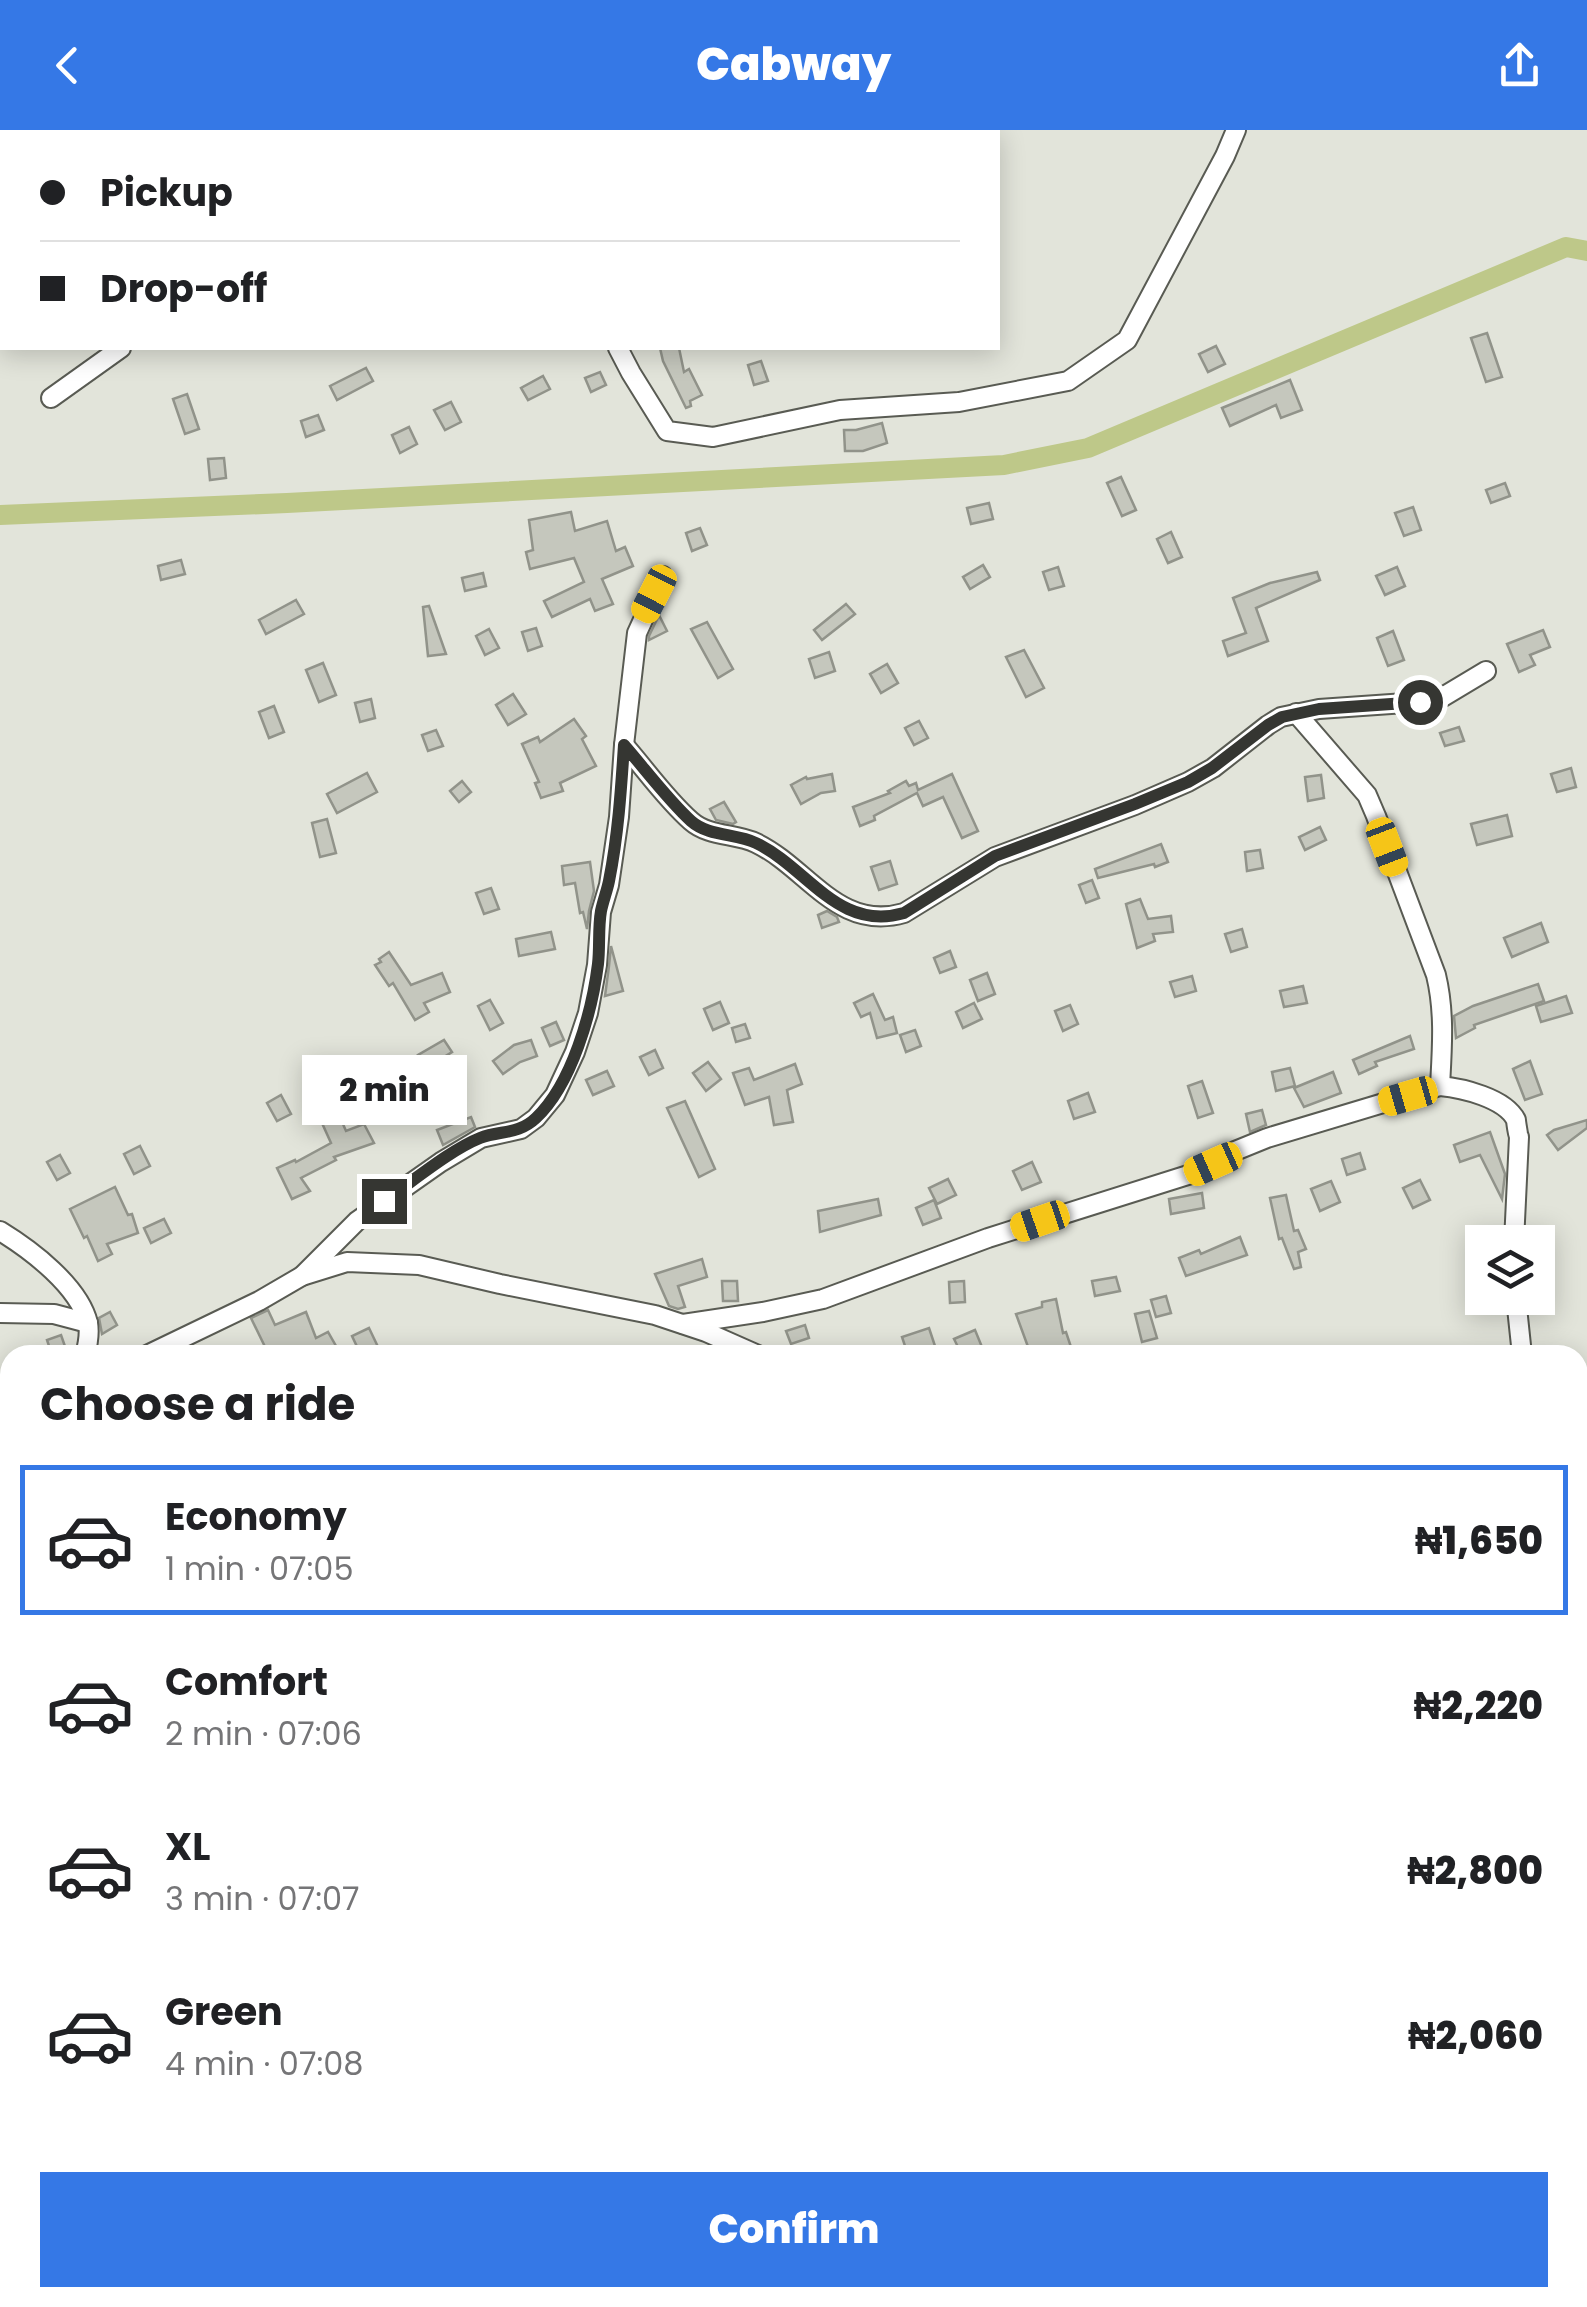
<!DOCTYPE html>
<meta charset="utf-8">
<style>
body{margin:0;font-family:Poppins,sans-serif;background:#f2f2f2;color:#202124;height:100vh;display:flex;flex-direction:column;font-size:38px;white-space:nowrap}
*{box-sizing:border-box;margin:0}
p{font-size:32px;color:#757577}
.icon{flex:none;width:55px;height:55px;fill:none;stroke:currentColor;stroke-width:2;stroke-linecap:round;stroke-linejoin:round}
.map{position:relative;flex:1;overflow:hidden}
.side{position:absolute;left:0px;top:1215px;width:1588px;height:962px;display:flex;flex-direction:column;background:#fff;border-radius:30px 30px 0 0;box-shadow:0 5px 25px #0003}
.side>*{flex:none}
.guide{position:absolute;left:0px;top:0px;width:1000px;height:220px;box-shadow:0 5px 25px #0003;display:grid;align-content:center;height:220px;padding:0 40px;background:#fff}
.controls{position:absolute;left:1465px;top:1095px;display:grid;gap:20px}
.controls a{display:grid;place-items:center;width:90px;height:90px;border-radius:0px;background:#fff;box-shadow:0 5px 25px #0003;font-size:50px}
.end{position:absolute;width:45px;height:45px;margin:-22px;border:12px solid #353632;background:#fff;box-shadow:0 0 0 5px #fff}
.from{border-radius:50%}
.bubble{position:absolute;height:70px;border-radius:0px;background:#fff;box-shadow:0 5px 25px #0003;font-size:32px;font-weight:800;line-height:70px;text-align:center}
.car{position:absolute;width:30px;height:60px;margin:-30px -15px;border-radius:12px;box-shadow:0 0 8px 2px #0007;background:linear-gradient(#f5c518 24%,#345 0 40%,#f5c518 0 76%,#345 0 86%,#f5c518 0)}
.guide b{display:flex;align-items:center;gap:35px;height:95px;font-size:38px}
.guide b+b{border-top:2px solid #e0e0e0}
.guide i{width:25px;height:25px;background:#202124}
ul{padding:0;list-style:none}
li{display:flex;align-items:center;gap:30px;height:150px;margin:0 20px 15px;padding:0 20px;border:5px solid transparent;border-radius:0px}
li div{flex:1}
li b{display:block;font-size:38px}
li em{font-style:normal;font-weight:800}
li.current{border-color:#3578e6}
li>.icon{width:90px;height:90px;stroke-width:1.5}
h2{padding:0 40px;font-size:45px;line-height:120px}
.cta{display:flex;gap:20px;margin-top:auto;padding:20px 40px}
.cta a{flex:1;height:115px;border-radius:0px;background:#3578e6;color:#fff;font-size:40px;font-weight:800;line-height:115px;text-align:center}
header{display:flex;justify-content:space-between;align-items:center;height:130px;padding:0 40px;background:#3578e6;color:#fff;font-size:45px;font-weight:800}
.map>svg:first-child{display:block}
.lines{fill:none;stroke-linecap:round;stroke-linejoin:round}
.canal{stroke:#bec889;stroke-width:20}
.building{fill:#c5c7bd;stroke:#91938a;stroke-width:2.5}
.street-casing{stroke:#595b53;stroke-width:22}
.street{stroke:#fff;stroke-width:18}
.route{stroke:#353632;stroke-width:12}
</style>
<header><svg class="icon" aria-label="back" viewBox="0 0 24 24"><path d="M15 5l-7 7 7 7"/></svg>Cabway<svg class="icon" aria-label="share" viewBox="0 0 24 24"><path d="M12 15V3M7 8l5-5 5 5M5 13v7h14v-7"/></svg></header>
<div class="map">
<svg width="1587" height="2177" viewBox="0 0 1587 2177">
<rect width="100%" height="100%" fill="#e2e4da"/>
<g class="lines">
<!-- canal -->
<path class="canal" d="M0,385l287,-12 717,-38 84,-17 478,-201 21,4"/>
</g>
<!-- building -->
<g class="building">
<path d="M1487,203l15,44 -16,5 -15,-44z"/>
<path d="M1216,216l9,18 -17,8 -9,-18z"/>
<path d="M660,218h19l5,24 5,-3 13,26 -12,6 1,5 -5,2 -23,-47z"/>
<path d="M761,231l7,20 -14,4 -6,-20z"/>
<path d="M366,238l7,13 -36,19 -7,-14z"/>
<path d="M600,242l6,13 -15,7 -6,-14z"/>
<path d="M543,246l7,13 -22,11 -7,-12z"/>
<path d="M1290,250l12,30 -21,8 -5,-13 -46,21 -8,-18z"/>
<path d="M187,264l12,35 -14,5 -12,-35z"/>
<path d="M451,272l10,20 -16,8 -11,-20z"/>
<path d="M318,285l6,15 -18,7 -5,-16z"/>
<path d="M882,293l5,20 -24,8h-18l-1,-21h12z"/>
<path d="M409,297l8,17 -17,9 -8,-18z"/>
<path d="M224,328l2,20 -16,2 -2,-21z"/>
<path d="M1121,347l15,33 -14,6 -15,-33z"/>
<path d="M1505,353l5,13 -19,7 -5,-13z"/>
<path d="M989,373l4,16 -22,5 -4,-16z"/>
<path d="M1413,377l8,23 -17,6 -9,-23z"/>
<path d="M571,382l4,19 32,-10 9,30 9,-4 8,19 -31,13 11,25 -18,7 -5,-12 -38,18 -8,-16 40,-19 -10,-24 -44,11 -4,-17 7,-2 -4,-30z"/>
<path d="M700,398l7,17 -15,6 -6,-18z"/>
<path d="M1171,402l11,25 -14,6 -11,-24z"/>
<path d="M181,430l4,14 -24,6 -3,-14z"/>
<path d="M983,435l7,12 -20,12 -7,-12z"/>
<path d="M1058,437l6,19 -15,4 -6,-18z"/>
<path d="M1397,437l8,19 -20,9 -9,-19z"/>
<path d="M1317,442l3,8 -64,28 12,33 -40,15 -5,-15 23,-8 -13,-35 37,-15z"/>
<path d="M483,443l3,13 -21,5 -3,-13z"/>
<path d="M296,470l8,14 -38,20 -7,-14z"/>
<path d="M846,474l9,10 -33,26 -8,-10z"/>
<path d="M429,476l17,48 -18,2 -5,-49z"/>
<path d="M659,485l8,16 -18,9v-4z"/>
<path d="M707,492l26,47 -15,9 -27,-49z"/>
<path d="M536,498l6,18 -14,5 -6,-19z"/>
<path d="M489,499l10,19 -14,7 -9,-19z"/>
<path d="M1543,500l7,17 -20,8 5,10 -16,7 -12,-28z"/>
<path d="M1393,501l11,29 -16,6 -11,-28z"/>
<path d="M1024,520l20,38 -18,9 -20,-40z"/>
<path d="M829,522l6,19 -20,7 -6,-19z"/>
<path d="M323,533l13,32 -17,7 -13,-32z"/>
<path d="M887,534l11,19 -17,10 -11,-19z"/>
<path d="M513,564l13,20 -18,11 -12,-20z"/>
<path d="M371,569l4,19 -15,4 -5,-19z"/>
<path d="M274,576l10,26 -15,6 -10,-26z"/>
<path d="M574,589l12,17 -4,3 14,27 -36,17 3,8 -22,7 -6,-15 4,-1 -17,-38 16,-7 2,5z"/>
<path d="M919,591l9,17 -14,7 -9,-17z"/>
<path d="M1459,597l5,14 -19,5 -5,-13z"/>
<path d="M436,600l7,16 -15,5 -6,-16z"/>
<path d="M1571,638l5,19 -19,5 -6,-18z"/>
<path d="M367,643l10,19 -40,21 -10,-19z"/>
<path d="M832,644l3,17 -14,2 -20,11 -10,-19 15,-8 1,2z"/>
<path d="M952,644l26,57 -16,7 -19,-41 -20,9 -6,-13 -43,23 1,4 -15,6 -7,-19 37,-14 -2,-2 18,-10 3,5 7,-3 2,7z"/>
<path d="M1321,645l3,23 -16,3 -3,-24z"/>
<path d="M462,651l9,11 -12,10 -9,-11z"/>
<path d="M724,672l12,20 -3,2 -17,-4 -6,-11z"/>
<path d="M1507,685l5,21 -35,9 -6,-21z"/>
<path d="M327,689l9,34 -16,4 -8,-34z"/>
<path d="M1320,697l6,13 -21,10 -6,-13z"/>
<path d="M1161,714l7,18 -13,5 -1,-3 -56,14 -3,-9z"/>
<path d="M1260,720l3,18 -16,3 -2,-19z"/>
<path d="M890,731l7,23 -18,6 -8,-23z"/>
<path d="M590,732l4,29 -5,20 -2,18 -4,-17 -3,1 -5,-30 -11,2 -2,-19z"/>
<path d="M1092,750l7,18 -13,5 -7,-18z"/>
<path d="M491,758l8,21 -15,5 -8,-21z"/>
<path d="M1140,769l8,20 23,-3 2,16 -20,2 2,7 -18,7 -11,-44z"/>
<path d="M827,781l10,6 2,5 -17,6 -4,-13z"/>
<path d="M1541,793l7,19 -36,15 -8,-19z"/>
<path d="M1242,799l5,18 -16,5 -6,-18z"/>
<path d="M551,802l4,17 -36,7 -3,-17z"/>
<path d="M611,816l12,45 -18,5 4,-30z"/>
<path d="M950,821l6,16 -16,6 -6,-15z"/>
<path d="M389,822l22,33 31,-12 8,19 -26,11 5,9 -14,8 -22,-37 -4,3 -14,-21 6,-3 -2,-3z"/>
<path d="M987,843l8,21 -17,7 -8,-21z"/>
<path d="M1192,846l4,15 -21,6 -5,-15z"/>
<path d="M1538,854l6,17 -70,24 1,3 -19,10 -2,-22 19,-10z"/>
<path d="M1303,856l4,17 -23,4 -4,-16z"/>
<path d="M873,864l12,26 8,-3 4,16 -20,5 -7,-25 -9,4 -7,-14z"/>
<path d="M1566,866l6,17 -31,9 -5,-16z"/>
<path d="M490,870l13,23 -13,7 -12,-24z"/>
<path d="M720,872l9,21 -16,7 -9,-21z"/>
<path d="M974,873l8,16 -19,9 -7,-16z"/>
<path d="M1070,875l8,19 -15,7 -8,-20z"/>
<path d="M556,892l8,18 -14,6 -8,-18z"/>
<path d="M745,894l5,14 -14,4 -4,-14z"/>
<path d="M915,900l6,16 -15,6 -6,-17z"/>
<path d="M1410,906l4,13 -39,13 2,4 -18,8 -6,-14z"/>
<path d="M444,910l8,12 -26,16 -8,-13z"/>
<path d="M531,910l6,16 -17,6 -17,12 -10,-13 21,-16z"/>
<path d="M655,920l8,18 -14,7 -9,-18z"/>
<path d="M1530,931l12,33 -17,6 -12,-31z"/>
<path d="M708,932l13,17 -15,12 -13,-18z"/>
<path d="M795,934l7,20 -15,6 6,32 -19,3 -5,-28 -24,8 -12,-32 16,-5 5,12z"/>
<path d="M1290,938l5,18 -19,5 -4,-19z"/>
<path d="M607,941l7,15 -21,9 -7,-15z"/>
<path d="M1333,942l8,21 -37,14 -10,-19z"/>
<path d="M1202,951l11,32 -15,5 -10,-32z"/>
<path d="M1088,963l7,19 -21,7 -6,-18z"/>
<path d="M281,965l10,19 -14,7 -10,-18z"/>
<path d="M685,971l30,68 -16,8 -32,-69z"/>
<path d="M1262,980l4,15 -16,7 -4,-18z"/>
<path d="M339,985l7,16 18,-7 10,19 -40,14 2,3 -35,18 9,13 -18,8 -15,-31 18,-8 1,2 35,-19 -9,-20z"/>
<path d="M471,987l4,10 -32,18 -6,-15z"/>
<path d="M1587,990v8l-29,22 -11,-15 7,-5z"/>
<path d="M1490,1002l15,42 -3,25 -22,-44 -20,7 -6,-17z"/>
<path d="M140,1016l10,20 -16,8 -10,-20z"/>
<path d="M1360,1023l5,16 -18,6 -5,-16z"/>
<path d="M60,1025l10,18 -13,7 -10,-18z"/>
<path d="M1032,1032l9,20 -19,8 -9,-19z"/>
<path d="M948,1049l8,16 -19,9 -8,-16z"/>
<path d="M1420,1050l10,20 -17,8 -10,-20z"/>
<path d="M1331,1051l9,21 -20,9 -9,-22z"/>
<path d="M115,1057l13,28 4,-1 6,19 -31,11 5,10 -14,7 -11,-25 -3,2 -14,-29z"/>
<path d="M1202,1063l2,15 -33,6 -2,-15z"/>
<path d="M1286,1065l8,36 4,-1 8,19 -8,3 3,15 -7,2 -12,-31 -3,1 -9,-41z"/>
<path d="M878,1069l3,16 -61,17 -2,-21z"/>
<path d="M934,1070l7,18 -18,7 -7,-17z"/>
<path d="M164,1089l7,14 -20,10 -7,-15z"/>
<path d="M1240,1107l7,18 -61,21 -7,-18 20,-8 2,4z"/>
<path d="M702,1129l5,18 -29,9 7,21 -7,2 -9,-3 -14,-32z"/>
<path d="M1116,1147l4,14 -25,5 -3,-15z"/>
<path d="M722,1151h15l1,20h-15z"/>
<path d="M964,1151l1,21 -15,1 -1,-21z"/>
<path d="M1166,1166l5,17 -15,4 -5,-17z"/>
<path d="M1056,1169l7,34 3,-1 6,18 -15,5h-26l-15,-41 26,-7v-5z"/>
<path d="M268,1180l7,15 31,-13 10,26 12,-6 8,14 -13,7v2h-54l-18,-37z"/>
<path d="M1149,1181l8,27 -15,4 -7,-28z"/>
<path d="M110,1182l7,13 -15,9 -3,-16z"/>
<path d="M805,1195l4,13 -18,6 -5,-13z"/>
<path d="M369,1198l10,21 -18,6 -9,-19z"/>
<path d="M929,1198l6,18 -27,9 -6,-18z"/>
<path d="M975,1200l7,17 -20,8 -8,-16z"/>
<path d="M61,1205l7,20h-16l-5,-15z"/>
</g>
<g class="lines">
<!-- street casing -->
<g class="street-casing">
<g id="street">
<path d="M495,2l2,-2"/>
<path d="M618,218l13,25 36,58 46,6 127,-27 119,-8 109,-21 59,-41 98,-184 11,-26"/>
<path d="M51,268l70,-50"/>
<path d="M1296,583l71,82 9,21 60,159c9,37 6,74 4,111"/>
<path d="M624,615c22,25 42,54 67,76 18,16 44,12 65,22 52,25 82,89 148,70l91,-56 140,-52 53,-23 25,-14 55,-43 13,-8 38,-8 101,-7 21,-4 45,-27"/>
<path d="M0,1101c31,19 79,55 88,92 2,11 0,21 -3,32"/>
<path d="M302,1146l55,-55 84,-59 40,-24 40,-9 15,-11 19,-23 20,-43 13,-39 9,-48 4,-53 8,-27 10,-68 5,-72 13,-112 26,-57"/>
<path d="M1516,1168l6,57"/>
<path d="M0,1183l54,1 34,9"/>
<path d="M683,1194l80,-12 60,-13 165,-61 200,-63 47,-24 32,-13 173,-52c22,2 65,12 76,34 0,1 2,16 3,17l-5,105"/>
<path d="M147,1225l112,-54 43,-25 45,-14 72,3 81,19 155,31 51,17 52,23"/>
<path d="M0,1321l10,-7"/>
<path d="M0,1663l10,-7"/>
<path d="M0,1845l10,-8"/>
<path d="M0,2015l10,-1"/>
<path d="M1578,2115l9,-3"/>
<path d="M449,2168l1,9"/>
<path d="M1253,2168l1,9"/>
<path d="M6,2177l160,-6 33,6"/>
<path d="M1411,2177l24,-9"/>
</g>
</g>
<!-- street -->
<use href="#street" class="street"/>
</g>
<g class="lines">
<!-- route -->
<path class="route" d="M384,1071c28,-19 66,-51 96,-63 21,-8 38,-3 56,-20 36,-34 56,-106 62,-154 2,-17 0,-36 3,-53 2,-10 6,-20 8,-30 9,-45 12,-90 15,-136 21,24 44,55 67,76 18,16 45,12 65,22 52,25 82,89 148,70l91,-57 140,-52 53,-22 24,-14 56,-43 14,-8 37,-8 101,-7"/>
</g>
</svg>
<div class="controls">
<a><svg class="icon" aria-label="layers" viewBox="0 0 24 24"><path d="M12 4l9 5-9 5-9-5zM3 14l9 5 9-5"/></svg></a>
</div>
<i class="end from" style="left:1420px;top:572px"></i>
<i class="end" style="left:384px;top:1071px"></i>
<div class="bubble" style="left:302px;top:925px;width:165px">2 min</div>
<i class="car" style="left:654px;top:464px;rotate:207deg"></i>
<i class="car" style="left:1387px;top:717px;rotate:159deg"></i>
<i class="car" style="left:1408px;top:966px;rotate:254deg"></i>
<i class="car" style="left:1213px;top:1034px;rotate:246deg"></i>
<i class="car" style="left:1040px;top:1091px;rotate:251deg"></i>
<div class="guide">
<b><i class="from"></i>Pickup</b>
<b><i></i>Drop-off</b>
</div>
<section class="side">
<h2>Choose a ride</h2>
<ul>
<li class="current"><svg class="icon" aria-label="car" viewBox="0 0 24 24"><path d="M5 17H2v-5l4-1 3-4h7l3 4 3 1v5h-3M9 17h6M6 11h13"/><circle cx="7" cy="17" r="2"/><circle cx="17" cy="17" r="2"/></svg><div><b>Economy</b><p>1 min · 07:05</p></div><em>₦1,650</em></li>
<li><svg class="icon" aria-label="car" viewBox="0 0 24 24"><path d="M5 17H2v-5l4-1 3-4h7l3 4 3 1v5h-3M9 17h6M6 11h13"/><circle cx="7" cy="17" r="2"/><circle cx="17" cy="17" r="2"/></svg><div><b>Comfort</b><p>2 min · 07:06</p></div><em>₦2,220</em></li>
<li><svg class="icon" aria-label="car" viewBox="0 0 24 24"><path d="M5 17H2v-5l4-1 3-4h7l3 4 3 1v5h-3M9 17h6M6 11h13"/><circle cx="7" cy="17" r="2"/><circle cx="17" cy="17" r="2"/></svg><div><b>XL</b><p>3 min · 07:07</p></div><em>₦2,800</em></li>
<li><svg class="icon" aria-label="car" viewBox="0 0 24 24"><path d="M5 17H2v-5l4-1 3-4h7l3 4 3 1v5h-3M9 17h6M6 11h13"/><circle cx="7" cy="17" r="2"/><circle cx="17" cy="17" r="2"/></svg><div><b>Green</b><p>4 min · 07:08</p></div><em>₦2,060</em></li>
</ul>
<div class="cta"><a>Confirm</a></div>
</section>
</div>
